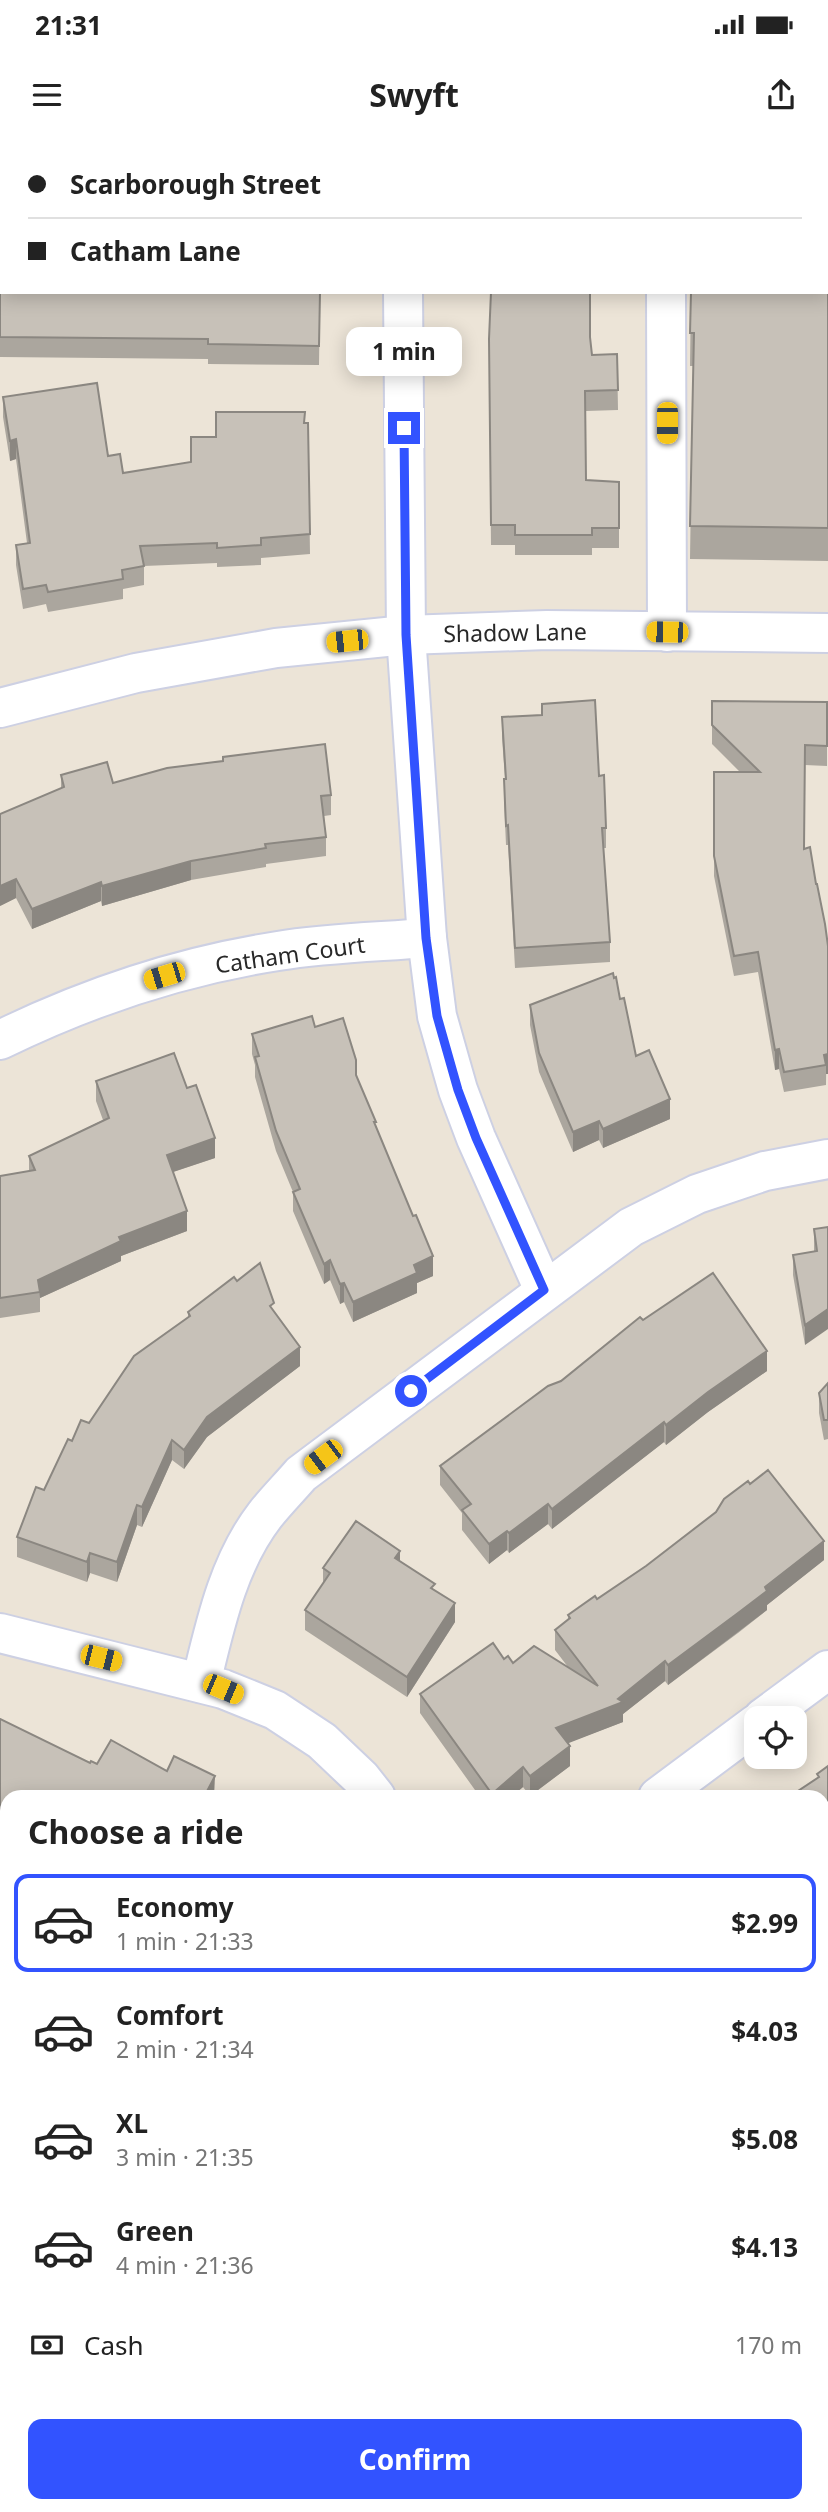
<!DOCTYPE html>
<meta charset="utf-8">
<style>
body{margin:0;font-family:"Noto Sans",sans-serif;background:#f6f6f6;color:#222;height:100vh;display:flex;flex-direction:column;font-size:26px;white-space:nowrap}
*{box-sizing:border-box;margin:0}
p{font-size:23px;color:#767676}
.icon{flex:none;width:38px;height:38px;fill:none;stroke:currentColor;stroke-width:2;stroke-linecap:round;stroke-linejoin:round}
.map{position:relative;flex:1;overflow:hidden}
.drawer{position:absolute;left:0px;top:1650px;width:830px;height:723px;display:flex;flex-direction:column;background:#fff;border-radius:21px 21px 0 0;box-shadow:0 4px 18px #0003}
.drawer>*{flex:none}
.hud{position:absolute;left:0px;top:0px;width:830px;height:154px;box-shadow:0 4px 18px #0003;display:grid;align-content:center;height:154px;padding:0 28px;background:#fff}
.tools{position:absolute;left:744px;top:1566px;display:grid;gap:14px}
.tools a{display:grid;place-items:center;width:63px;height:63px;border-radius:14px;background:#fff;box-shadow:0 4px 18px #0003;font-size:35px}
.end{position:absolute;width:32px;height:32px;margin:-16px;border:9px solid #3253ff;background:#fff;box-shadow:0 0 0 4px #fff}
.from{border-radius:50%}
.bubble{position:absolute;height:49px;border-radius:14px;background:#fff;box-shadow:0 4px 18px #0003;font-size:23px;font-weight:700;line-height:49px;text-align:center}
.car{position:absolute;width:21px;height:42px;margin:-21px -10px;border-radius:9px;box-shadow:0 0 5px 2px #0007;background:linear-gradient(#f5c518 24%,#345 0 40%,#f5c518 0 76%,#345 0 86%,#f5c518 0)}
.hud b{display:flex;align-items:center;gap:24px;height:66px;font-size:26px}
.hud b+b{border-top:2px solid #e0e0e0}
.hud i{width:18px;height:18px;background:#222}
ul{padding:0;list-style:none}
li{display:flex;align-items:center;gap:21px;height:98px;margin:0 14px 10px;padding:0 14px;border:4px solid transparent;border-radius:14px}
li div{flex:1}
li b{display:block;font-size:26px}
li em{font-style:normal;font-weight:700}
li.current{border-color:#3253ff}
li>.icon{width:63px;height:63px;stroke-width:1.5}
h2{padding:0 28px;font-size:32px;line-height:84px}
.pay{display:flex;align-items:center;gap:18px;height:77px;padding:0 28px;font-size:26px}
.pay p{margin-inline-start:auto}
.button{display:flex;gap:14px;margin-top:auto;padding:14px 28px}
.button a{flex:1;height:80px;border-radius:14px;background:#3253ff;color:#fff;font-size:28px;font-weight:700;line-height:80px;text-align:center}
.status{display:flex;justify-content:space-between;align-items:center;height:49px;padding:0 35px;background:#fff;direction:ltr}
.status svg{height:19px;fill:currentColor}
header{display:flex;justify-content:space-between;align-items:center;height:91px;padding:0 28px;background:#fff;font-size:32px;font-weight:700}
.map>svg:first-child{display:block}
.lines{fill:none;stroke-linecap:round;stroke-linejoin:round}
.minor-casing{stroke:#cdd0e3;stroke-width:42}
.minor{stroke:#fff;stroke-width:38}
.wall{fill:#aba69e}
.shaded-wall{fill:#8b8781}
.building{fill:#c7c1b8;stroke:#8b8781;stroke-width:2}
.route{stroke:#3253ff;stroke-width:9}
.labels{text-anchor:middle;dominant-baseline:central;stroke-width:5;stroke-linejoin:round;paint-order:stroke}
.street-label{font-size:23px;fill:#282828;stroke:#fff}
</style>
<div class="status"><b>21:31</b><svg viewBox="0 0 49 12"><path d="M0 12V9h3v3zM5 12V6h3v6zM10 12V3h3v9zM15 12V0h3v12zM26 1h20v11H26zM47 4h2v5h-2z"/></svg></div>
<header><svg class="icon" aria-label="menu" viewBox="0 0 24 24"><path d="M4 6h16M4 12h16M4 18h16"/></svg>Swyft<svg class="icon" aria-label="share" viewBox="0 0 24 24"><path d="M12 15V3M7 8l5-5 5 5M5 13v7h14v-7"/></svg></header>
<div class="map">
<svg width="828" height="2372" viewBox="0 0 828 2372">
<rect width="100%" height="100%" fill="#ece4d7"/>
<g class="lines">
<!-- minor casing -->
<g class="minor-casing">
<g id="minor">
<path d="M402,0v2"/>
<path d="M665,0v2"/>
<path d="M0,21h2"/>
<path d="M403,152l3,343 21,303 10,78 21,74 18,48 68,152"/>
<path d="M666,152l1,340"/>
<path d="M0,568l136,-35 140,-25 130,-13 141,-5 281,3"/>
<path d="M0,900c88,-43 181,-74 278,-89 49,-8 99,-9 149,-13"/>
<path d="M0,1493l223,56 52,21 47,31 39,37 15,19"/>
<path d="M201,1543c14,-58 27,-120 64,-168 11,-14 24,-27 36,-41l330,-247 66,-33 68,-23 63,-12"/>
<path d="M763,1578l65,-48"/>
<path d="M658,1657l98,-73"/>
<path d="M0,1985l7,4"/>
<path d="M822,2116l6,-4"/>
<path d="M395,2366l4,6"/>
<path d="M456,2372l8,-6"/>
</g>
</g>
<!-- minor -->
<use href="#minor" class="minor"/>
</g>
<!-- wall -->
<g class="wall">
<path d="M828,49v372l-138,-2 3,-193h-3l1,-74z"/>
<path d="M0,100l320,52 -1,73 -111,-1v-5l-208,-2z"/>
<path d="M590,197l2,18 25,-1 1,56 -32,1v69l33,2v66h-27v7h-77v-10h-24l-2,-206z"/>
<path d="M3,257l105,59 15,17 68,-11 25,-25 92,-14 2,131 -49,4v7l-44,2v-4l-73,3v19l-21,4v10l-75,13 -2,-8 -23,5 -7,-44v-20l11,-2 -11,-84 -6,2 -7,-44z"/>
<path d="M712,561l115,1v64l-22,-1 -1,84 12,35 12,62 -2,139 -42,7 -5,-23 -4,1 -17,-98 -24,4 -20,-100v-104h26l-28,-28z"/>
<path d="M542,564l57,72 7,52v20h-3l7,94v20l-95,6 -7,-123h-2l-2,-46 1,-20 -3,-42v-20l40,-2z"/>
<path d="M61,635l52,8 218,12v20l-7,1 2,21v19l-60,8v3l-75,13 -89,26 -1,-5 -69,28 -16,-31 -16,8 61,-118z"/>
<path d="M614,838l22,78 34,63 -67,29 -4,-8 -26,12 -34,-80 -9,-47v-20z"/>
<path d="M315,887l41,48 77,201 -16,7v10l-64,29 -9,-20 -4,2 -10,-24 -6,4 -31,-73v-19l-17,-41 -21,-74v-12l-3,-11v-20z"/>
<path d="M96,941l91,7 28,70 -42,14 14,59 -66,25v5l-81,37v14l-40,6v-142l29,-5v-15l74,-36 -7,-19z"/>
<path d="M828,1087l-23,118 -12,-70v-20l21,-3v-23z"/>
<path d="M237,1141l37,31 26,54 -93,71 -23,32 -12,-9 -30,67 -5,-2 -20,57 -27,-9 -3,9 -70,-25v-20l55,-96 116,-123v-6z"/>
<path d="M643,1180l124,51 -59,41 -42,33 -2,-3 -112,87 -4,-5 -39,29 -2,-3 -18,14 -27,-34v-17l-22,-28v-19l121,-85z"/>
<path d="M828,1243v56l-4,1 -5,-27v-20z"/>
<path d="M824,1420l-57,45v5l-29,23 -70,52 -3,-4 -42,33v8l-56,21 3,23 -40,30 -7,-9 -12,10h-31l-60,-84v-19l84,-35 9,4 55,4 -13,-17v-20l13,-10v-5l29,-16z"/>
<path d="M400,1421l35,30 20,31 -48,75 -102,-67v-20l18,-26v-16z"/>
<path d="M0,1579l90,44 7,1 70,7 48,25 -1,1h-207v50l-7,-3z"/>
<path d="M0,1798l7,3v86l-7,-4z"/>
<path d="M0,2080l7,4v157l-7,-5z"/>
<path d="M137,2366h138l1,6h-139z"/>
</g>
<!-- shaded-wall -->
<g class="shaded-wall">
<path d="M16,299v20l-6,2v-20z"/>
<path d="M191,721v19l-89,26v-20z"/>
<path d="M16,739v19l-16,8v-20z"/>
<path d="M101,742v19l-69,28v-20z"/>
<path d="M779,909v20l-4,1v-20z"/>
<path d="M828,914v20h-2v-9l-2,-10z"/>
<path d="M670,959v20l-67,29v-19z"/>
<path d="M599,981v19l-26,12v-20z"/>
<path d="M215,998v20l-48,16v-19z"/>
<path d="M187,1071v20l-66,25v5l-81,37 -2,-18 81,-43z"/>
<path d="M433,1116v20l-16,7v10l-64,29v-20l61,-37z"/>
<path d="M330,1120v20l-6,4v-20z"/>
<path d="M344,1143v19l-4,2v-20z"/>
<path d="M828,1169v20l-23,16v-20z"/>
<path d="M300,1207v19l-93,71 -23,32v-19l23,-33z"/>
<path d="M767,1211v20l-59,41 -42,33v-20l42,-33z"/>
<path d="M664,1282v20l-112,87v-20z"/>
<path d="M172,1300v20l-30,67v-20z"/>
<path d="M548,1364v20l-39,29v-20z"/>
<path d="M137,1365v20l-20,57v-20z"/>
<path d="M507,1391v19l-18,14v-20z"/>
<path d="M824,1401v19l-57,45v5l-99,75v-20z"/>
<path d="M400,1411v20l-5,-13z"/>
<path d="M90,1413v20l-3,9v-20z"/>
<path d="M455,1463v19l-48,75v-20z"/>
<path d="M665,1521v20l-42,33v8l-67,26v-20l62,-29z"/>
<path d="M570,1606v20l-40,30v-20z"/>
<path d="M523,1627v20l-12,10h-19v-3z"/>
<path d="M215,1636l-1,21h-10z"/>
<path d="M828,1772v19l-6,4v-19z"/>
<path d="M827,1955v20l-5,3v-20z"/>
<path d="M828,2323v20l-6,4v-20z"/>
<path d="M171,2366h4v6h-11z"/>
<path d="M767,2366h28l-8,6h-29z"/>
</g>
<!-- building -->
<g class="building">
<rect x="489" y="0" width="116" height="2"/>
<path d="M828,49v339l-138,-2 4,-193h-4l1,-41h137z"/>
<path d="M0,100l2,1v51h318l-1,54 -111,-2v-5l-208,-2z"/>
<path d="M491,152h99v45l2,18 25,-1 1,36 -33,1 1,89 33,2v46h-27v7h-77v-10h-24l-2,-186z"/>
<path d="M97,243l11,73 12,-2 3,19 68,-11v-25h25v-25h89l-1,11h4l2,111 -49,4v7l-44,3v-5l-77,3 4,20 -22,4 1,9 -75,13 -2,-7 -23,4 -7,-44 14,-2 -14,-104 -6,2 -7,-44z"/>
<path d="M595,560l4,76 5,-1 2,53h-4l8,114 -95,6 -7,-123 -2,1 -2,-47h2l-4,-62 40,-2v-11z"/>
<path d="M712,561l115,1v44l-22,-1 -1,104 6,-2 6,37h1l8,40 3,22v108l-4,1 2,10 -42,7 -5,-23 -4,1 -17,-98 -24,4 -20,-100v-84h46l-48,-47z"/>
<path d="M325,604l6,51 -10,1 5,41 -61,7 1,4 -75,13 -89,25 -1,-4 -69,27 -16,-30 -16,7v-72l64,-27 -3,-12 46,-13 6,21 54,-15 56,-7v-4z"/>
<path d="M613,833l1,5 2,-1 4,22 4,-1 12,58 13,-6 21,49 -67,30 -4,-8 -26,11 -34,-79 -9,-48z"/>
<path d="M312,876l3,11 28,-9 13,42v15l20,47h-2l39,94 3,-1 17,41 -19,9 3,8 -64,29 -9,-19 -4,1 -10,-24 -6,4 -31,-72 7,-3 -24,-58 -21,-74 4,-1 -7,-22z"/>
<path d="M174,913l13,35 9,-3 19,53 -48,17 20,56 -68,26 2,4 -83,39 2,12 -40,6v-122l35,-6 -6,-14 80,-38 -13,-37z"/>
<path d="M828,1087v82l-23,16 -12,-70 24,-4 -3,-22z"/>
<path d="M260,1123l14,40 -4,3 30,41 -93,70 -23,33 -12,-10 -30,67 -5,-2 -20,57 -27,-9 -3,9 -70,-25 19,-50 8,3 24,-51 4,2 9,-21 8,3 45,-67 56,-40 -2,-4 46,-35 3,4z"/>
<path d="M713,1133l54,78 -59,41 -42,33 -2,-3 -112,87 -4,-5 -39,29 -2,-2 -18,13 -27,-34 9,-6 -31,-38 108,-80 13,-5 79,-64 3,3z"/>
<path d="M828,1243v37h-4l-5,-27z"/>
<path d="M768,1330l56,71 -59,46 2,4 -29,22 -70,52 -3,-4 -47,38 5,3 -67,26 14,18 -40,30 -7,-9 -31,27 -72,-100 73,-51 11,16 4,-3 5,7 21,-17 64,40 -43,-56 15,-12 -2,-3 27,-19 2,3 49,-33 70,-54 8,-13 24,-18 2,3z"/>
<path d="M356,1381l44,30 -5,7 40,26 -4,4 24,15 -48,74 -102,-67 25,-37 -7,-5z"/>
<path d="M0,1579l90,44 1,-2 6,3 14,-24 56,31 7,-15 41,20 -11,21h-197v30l-7,-3z"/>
<path d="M828,1626v146l-6,4v-119h-33l30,-20 -2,-3z"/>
<path d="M0,1798l7,3v66l-7,-3z"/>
<path d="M828,1870v86l-1,-1 -5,3v-84z"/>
<path d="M0,2080l7,4 -1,4 1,1v132l-7,-5z"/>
<path d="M828,2241v82l-6,4v-83z"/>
<path d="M148,2366h23l-7,6h-11z"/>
<path d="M178,2366h97l1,1 -7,5h-86z"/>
<path d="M604,2366h21l3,4 5,-4h134l-9,6h-163z"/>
</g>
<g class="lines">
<!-- route -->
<path class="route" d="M404,288l2,207 20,303 11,78 21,74 18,48 68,152 -133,101"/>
</g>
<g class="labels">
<!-- street labels -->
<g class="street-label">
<text transform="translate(515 492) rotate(-1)">Shadow Lane</text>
<text transform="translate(290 814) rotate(-8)">Catham Court</text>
</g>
</g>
</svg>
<div class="tools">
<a><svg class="icon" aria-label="locate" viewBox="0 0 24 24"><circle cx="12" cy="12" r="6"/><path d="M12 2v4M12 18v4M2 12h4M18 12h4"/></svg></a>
</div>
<i class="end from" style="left:411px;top:1251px"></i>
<i class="end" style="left:404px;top:288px"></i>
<div class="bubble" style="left:346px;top:187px;width:116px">1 min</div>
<i class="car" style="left:667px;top:283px;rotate:180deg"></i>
<i class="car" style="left:667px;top:492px;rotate:271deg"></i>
<i class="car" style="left:347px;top:501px;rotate:264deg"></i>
<i class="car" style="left:164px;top:836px;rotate:253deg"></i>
<i class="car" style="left:323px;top:1317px;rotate:233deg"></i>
<i class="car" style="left:101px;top:1518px;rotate:104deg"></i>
<i class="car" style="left:223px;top:1549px;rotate:113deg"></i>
<div class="hud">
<b><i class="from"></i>Scarborough Street</b>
<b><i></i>Catham Lane</b>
</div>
<section class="drawer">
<h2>Choose a ride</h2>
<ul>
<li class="current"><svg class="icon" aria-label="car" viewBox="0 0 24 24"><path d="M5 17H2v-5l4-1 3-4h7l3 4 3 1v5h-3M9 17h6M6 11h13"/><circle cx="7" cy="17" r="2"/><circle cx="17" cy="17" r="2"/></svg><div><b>Economy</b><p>1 min · 21:33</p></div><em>$2.99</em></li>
<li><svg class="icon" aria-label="car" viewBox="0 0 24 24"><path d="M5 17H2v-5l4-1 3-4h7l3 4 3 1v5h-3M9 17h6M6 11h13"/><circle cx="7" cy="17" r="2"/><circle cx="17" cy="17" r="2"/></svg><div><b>Comfort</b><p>2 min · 21:34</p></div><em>$4.03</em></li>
<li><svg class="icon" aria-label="car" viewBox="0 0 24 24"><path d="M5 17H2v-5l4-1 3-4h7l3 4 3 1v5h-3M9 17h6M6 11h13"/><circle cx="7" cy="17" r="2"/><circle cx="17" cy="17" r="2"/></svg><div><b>XL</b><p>3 min · 21:35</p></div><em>$5.08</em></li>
<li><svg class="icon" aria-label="car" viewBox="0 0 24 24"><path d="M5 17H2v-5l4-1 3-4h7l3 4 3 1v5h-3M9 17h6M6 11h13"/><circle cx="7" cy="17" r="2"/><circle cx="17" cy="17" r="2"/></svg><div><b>Green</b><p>4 min · 21:36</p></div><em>$4.13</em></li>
</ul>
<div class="pay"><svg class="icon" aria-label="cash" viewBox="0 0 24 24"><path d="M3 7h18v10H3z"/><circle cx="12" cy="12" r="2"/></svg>Cash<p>170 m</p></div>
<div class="button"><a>Confirm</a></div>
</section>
</div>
